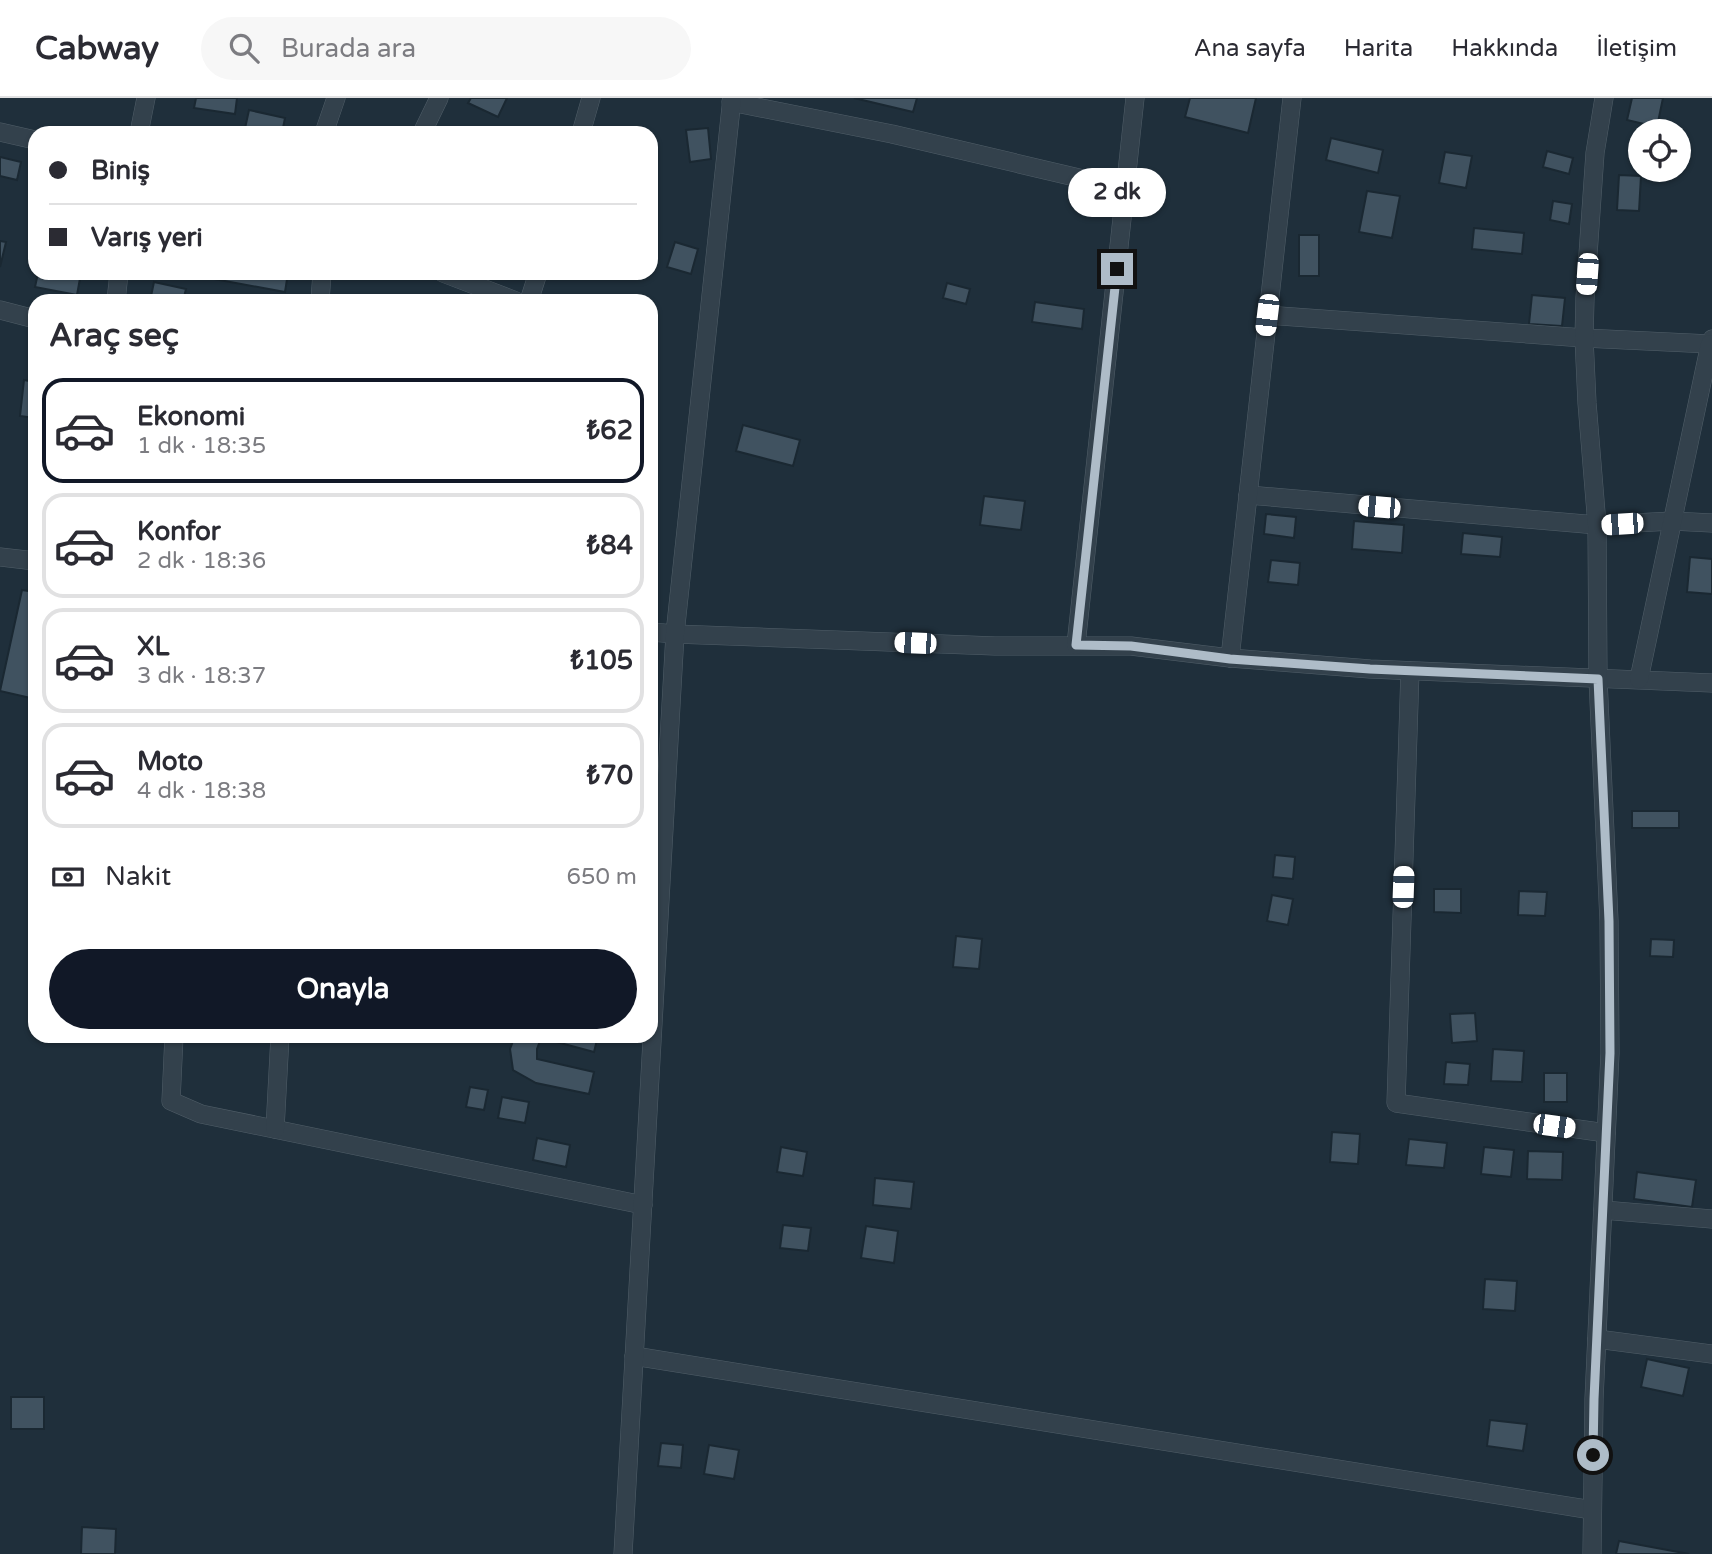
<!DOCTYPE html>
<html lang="tr">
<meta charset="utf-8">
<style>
body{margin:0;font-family:"Varela Round",sans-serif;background:#f7f7f7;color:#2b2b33;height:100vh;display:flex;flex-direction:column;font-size:26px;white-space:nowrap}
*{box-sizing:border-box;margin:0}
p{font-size:23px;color:#7c7c81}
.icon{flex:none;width:38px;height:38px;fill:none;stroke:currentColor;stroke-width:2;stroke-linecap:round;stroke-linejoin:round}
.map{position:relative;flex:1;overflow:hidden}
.side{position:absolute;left:28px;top:196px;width:630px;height:749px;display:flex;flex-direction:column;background:#fff;border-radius:21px;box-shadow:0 2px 5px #0004}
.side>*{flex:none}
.hud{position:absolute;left:28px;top:28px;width:630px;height:154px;border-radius:21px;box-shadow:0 2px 5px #0004;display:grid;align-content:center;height:154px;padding:0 21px;background:#fff}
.tools{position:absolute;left:1628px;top:21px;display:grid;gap:14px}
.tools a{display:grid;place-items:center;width:63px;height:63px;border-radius:50%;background:#fff;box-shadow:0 2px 5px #0004;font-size:35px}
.end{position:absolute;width:32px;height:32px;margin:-16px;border:9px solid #aebcc8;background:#111;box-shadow:0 0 0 4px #111}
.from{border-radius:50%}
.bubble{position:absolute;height:49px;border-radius:24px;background:#fff;box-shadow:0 2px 5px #0004;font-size:23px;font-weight:700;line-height:49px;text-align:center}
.car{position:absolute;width:21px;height:42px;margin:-21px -10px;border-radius:9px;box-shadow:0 0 5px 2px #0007;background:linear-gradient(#fff 24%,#345 0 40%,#fff 0 76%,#345 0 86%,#fff 0)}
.hud b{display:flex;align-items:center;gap:24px;height:66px;font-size:26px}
.hud b+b{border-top:2px solid #e1e1e2}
.hud i{width:18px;height:18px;background:#2b2b33}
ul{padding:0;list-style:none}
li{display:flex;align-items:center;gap:21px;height:105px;margin:0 14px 10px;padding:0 7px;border:4px solid #e1e1e2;border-radius:21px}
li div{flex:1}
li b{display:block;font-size:26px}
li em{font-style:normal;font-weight:700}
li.active{border-color:#111827}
li>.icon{width:63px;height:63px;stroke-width:1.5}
h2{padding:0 21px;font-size:32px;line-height:84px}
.pay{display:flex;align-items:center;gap:18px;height:77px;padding:0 21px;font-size:26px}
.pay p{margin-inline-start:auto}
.action{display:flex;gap:14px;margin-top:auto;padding:14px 21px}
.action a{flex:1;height:80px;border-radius:42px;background:#111827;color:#fff;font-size:28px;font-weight:700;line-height:80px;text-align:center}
header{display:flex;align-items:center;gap:42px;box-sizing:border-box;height:98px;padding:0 35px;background:#fff;border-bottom:2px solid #e1e1e2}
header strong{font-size:33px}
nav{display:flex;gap:38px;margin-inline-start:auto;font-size:24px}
.search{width:490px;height:63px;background:#f7f7f7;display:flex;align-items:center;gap:18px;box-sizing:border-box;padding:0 24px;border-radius:38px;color:#7c7c81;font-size:26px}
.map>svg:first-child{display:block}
.building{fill:#405260;stroke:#1a2832;stroke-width:2}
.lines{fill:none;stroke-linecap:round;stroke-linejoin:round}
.minor-casing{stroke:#515f69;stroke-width:19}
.minor{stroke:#33414c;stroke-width:18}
.route{stroke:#aebcc8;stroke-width:9}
</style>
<header>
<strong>Cabway</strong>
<div class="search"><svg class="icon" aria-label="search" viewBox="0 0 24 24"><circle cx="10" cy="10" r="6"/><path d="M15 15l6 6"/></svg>Burada ara</div>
<nav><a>Ana sayfa</a><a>Harita</a><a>Hakkında</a><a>İletişim</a></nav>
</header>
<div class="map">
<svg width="1712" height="1456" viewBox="0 0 1712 1456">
<rect width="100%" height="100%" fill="#1f2f3b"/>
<!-- building -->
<g class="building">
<path d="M196,0h41l-2,16 -41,-6z"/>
<path d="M471,0h36l-9,19 -30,-14z"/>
<path d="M854,0h63l-4,14z"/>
<path d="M1190,0h66l-8,35 -63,-16z"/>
<path d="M1632,0h31l-6,29 -30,-7z"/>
<path d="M249,12l36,8 -3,15h-38z"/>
<path d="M708,30l3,31 -21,3 -4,-32z"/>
<path d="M1331,40l52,12 -5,23 -52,-13z"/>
<path d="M1547,53l26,7 -4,16 -26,-7z"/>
<path d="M1445,54l27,4 -6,32 -27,-5z"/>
<path d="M0,59l21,5 -4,18 -17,-4z"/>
<path d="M1619,77l22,1 -2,35 -22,-1z"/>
<path d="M1367,93l33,5 -8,42 -33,-6z"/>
<path d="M1553,103l19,3 -3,20 -19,-4z"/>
<path d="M1474,130l50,5 -2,21 -50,-5z"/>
<rect x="1299" y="137" width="20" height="41"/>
<path d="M0,143l6,1 -6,25z"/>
<path d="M675,144l23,7 -7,25 -24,-7z"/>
<path d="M38,175h43l-4,22 -42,-8z"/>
<path d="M182,175h106l-3,19z"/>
<path d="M154,184l32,7 -3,12h-33z"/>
<path d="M947,185l23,6 -4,15 -23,-6z"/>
<path d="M1532,197l33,3 -3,28 -33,-2z"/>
<path d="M1035,204l49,7 -2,20 -50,-7z"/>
<path d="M24,282l11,2v36l-15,-2z"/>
<path d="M743,327l57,15 -7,26 -57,-15z"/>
<path d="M984,398l41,5 -4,29 -41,-5z"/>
<path d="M1266,416l30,3 -2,21 -30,-4z"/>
<path d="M1354,423l50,4 -2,28 -50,-4z"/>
<path d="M1463,435l39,4 -2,20 -39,-3z"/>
<path d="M1690,459l22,2v35l-25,-2z"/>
<path d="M1271,462l29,3 -2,22 -30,-3z"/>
<path d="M22,492l13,2v107l-35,-8z"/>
<rect x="1632" y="713" width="47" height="17"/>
<path d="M1275,757l20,2 -2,22 -20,-2z"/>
<path d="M1434,791h27v24l-27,-1z"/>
<path d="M1519,793l28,1 -2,24 -27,-1z"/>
<path d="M1272,797l21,4 -5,26 -21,-4z"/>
<path d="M956,838l26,3 -3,30 -26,-2z"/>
<path d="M1651,841l23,1 -1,17 -23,-1z"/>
<path d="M1475,915l2,28 -25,2 -2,-29z"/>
<path d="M515,938h83l-4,16 -41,-11h-13l-3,8v10l57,13 -5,22 -53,-11 -23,-13 -3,-21z"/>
<path d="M1493,951l31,2 -2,31 -31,-1z"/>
<path d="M1446,964l24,2 -2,21 -24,-1z"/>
<rect x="1544" y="975" width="23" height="29"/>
<path d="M470,989l18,3 -4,20 -18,-3z"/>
<path d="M502,999l27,5 -4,21 -27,-5z"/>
<path d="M1332,1034l28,2 -2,30 -28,-2z"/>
<path d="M537,1040l33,7 -4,22 -33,-7z"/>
<path d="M1409,1041l38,4 -3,25 -38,-3z"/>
<path d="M781,1049l26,5 -4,24 -26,-4z"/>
<path d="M1484,1049l30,3 -3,27 -30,-3z"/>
<path d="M1528,1053l35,1 -1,28 -35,-1z"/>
<path d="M1637,1074l59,8 -4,27 -58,-8z"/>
<path d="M875,1080l39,4 -3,27 -38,-4z"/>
<path d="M783,1127l28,3 -3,23 -28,-3z"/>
<path d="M866,1128l32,5 -4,32 -33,-5z"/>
<path d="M1485,1181l32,2 -2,30 -32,-2z"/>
<path d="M1647,1261l42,9 -6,28 -42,-9z"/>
<rect x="11" y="1299" width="33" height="32"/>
<path d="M1490,1322l37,4 -4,27 -36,-5z"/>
<path d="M661,1345l22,2 -2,23 -23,-2z"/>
<path d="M709,1347l30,5 -5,29 -30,-5z"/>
<path d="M82,1429l34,2 -1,25h-34z"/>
<path d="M1619,1443l70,13h-73z"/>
</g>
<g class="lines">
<!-- minor casing -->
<g class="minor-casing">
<g id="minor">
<path d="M731,4l161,32 234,55"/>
<path d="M0,34l35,8"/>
<path d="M139,35l7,-35"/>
<path d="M324,35l12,-35"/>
<path d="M422,35l17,-35"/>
<path d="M581,35l10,-35"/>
<path d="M443,175l73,28"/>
<path d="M116,203l3,-28"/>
<path d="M320,203l2,-28"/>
<path d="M529,203l9,-28"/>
<path d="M0,212l35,9"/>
<path d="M1267,217l317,23 126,6 2,-5"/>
<path d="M1248,397l349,30 75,-4 40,2"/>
<path d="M0,459l35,4"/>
<path d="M651,534l24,2 320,12h136l99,12 140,11 342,14"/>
<path d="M1076,547l59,-547"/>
<path d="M1230,560l62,-560"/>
<path d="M1410,573l-14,432 210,30"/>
<path d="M1639,581l71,-335"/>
<path d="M174,938l-3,65 30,13 442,91"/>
<path d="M275,1031l5,-93"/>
<path d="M1603,1112l109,9"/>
<path d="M1597,1241l115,15"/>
<path d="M634,1258l958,154"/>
<path d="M623,1456l52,-920 57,-536"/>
<path d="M1592,1456l2,-155 16,-346 -1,-132 -11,-242 -1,-154 -10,-122 -3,-65 1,-40 10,-145 9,-55"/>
</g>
</g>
<!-- minor -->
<use href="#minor" class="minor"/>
</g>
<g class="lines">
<!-- route -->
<path class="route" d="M1117,171l-41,376 55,1 99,13 140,10 228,10 11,242 1,132 -16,346 -1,56"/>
</g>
</svg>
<div class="tools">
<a><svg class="icon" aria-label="locate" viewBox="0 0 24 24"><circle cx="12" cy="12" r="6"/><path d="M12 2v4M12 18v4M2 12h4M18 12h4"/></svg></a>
</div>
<i class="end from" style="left:1593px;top:1357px"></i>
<i class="end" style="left:1117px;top:171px"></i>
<div class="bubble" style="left:1068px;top:70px;width:98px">2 dk</div>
<i class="car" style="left:1587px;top:176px;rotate:184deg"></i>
<i class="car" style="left:1267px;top:217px;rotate:187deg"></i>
<i class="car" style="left:1379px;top:409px;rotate:275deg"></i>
<i class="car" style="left:1622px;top:426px;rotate:266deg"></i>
<i class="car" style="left:915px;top:545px;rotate:272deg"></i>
<i class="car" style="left:1403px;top:789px;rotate:2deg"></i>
<i class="car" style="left:1554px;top:1028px;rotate:98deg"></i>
<div class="hud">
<b><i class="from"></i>Biniş</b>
<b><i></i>Varış yeri</b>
</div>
<section class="side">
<h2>Araç seç</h2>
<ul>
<li class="active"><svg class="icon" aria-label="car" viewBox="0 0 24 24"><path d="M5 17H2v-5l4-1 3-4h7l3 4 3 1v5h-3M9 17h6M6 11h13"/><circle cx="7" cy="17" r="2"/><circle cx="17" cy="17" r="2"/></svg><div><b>Ekonomi</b><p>1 dk · 18:35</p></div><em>₺62</em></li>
<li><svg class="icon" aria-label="car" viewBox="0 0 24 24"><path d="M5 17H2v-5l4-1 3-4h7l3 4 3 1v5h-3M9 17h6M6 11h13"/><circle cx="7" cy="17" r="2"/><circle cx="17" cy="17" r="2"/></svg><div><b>Konfor</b><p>2 dk · 18:36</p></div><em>₺84</em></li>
<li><svg class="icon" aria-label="car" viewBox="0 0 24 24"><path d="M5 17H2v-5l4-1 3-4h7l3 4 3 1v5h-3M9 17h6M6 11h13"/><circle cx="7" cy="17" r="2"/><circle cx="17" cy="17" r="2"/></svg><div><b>XL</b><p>3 dk · 18:37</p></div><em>₺105</em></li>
<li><svg class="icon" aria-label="car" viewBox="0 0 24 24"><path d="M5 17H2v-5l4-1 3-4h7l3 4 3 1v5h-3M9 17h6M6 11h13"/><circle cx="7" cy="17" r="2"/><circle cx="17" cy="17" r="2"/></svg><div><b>Moto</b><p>4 dk · 18:38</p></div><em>₺70</em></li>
</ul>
<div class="pay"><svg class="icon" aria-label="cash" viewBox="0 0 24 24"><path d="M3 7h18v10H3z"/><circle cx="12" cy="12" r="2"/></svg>Nakit<p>650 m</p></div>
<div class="action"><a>Onayla</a></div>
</section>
</div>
